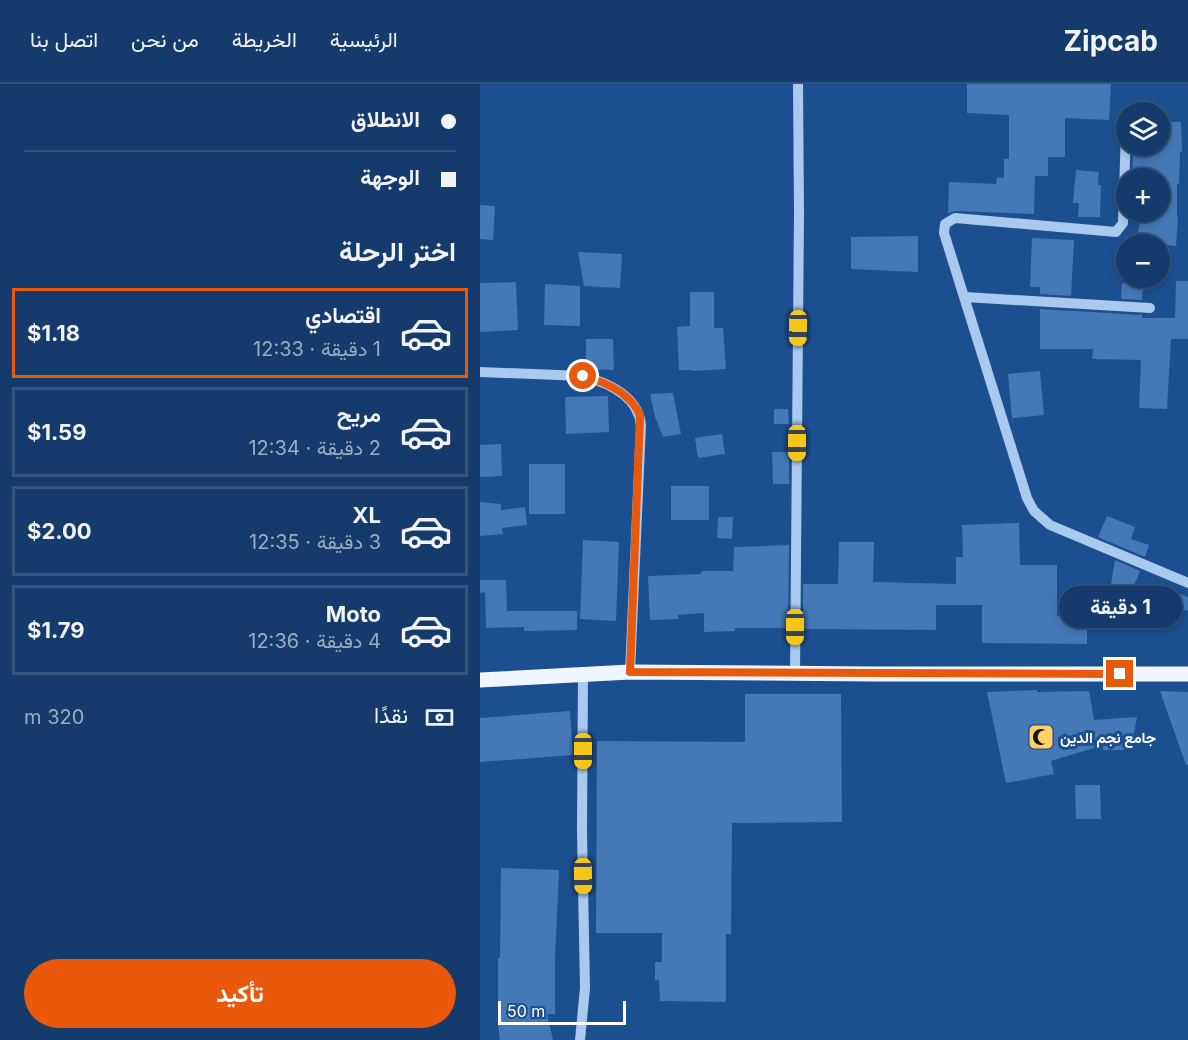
<!DOCTYPE html>
<html lang="ar">
<meta charset="utf-8">
<style>
body{margin:0;font-family:Inter,Vazirmatn,sans-serif;background:#1d4271;color:#f1f3f6;direction:rtl;height:100vh;display:flex;flex-direction:column;font-size:22px;white-space:nowrap}
*{box-sizing:border-box;margin:0}
p{font-size:20px;color:#9dadc1}
.icon{flex:none;width:33px;height:33px;fill:none;stroke:currentColor;stroke-width:2;stroke-linecap:round;stroke-linejoin:round}
.map{position:relative;flex:1;overflow:hidden;direction:ltr}
.sheet{display:flex;flex-direction:column;background:#143b6b;width:480px}
.sheet>*{flex:none}
.hud{display:grid;align-content:center;height:132px;padding:0 24px;background:#143b6b}
.fabs{position:absolute;left:636px;top:18px;display:grid;gap:12px}
.fabs a{display:grid;place-items:center;width:54px;height:54px;border-radius:50%;background:#143b6b;box-shadow:0 3px 9px #0003,0 0 0 2px #33557e;font-size:30px}
.scale{position:absolute;left:18px;bottom:15px;width:128px;box-sizing:border-box;padding-left:6px;border:3px solid #fff;border-top:0;font-size:16px;line-height:21px;white-space:nowrap;color:#fff;-webkit-text-stroke:4px #1b4f8f;paint-order:stroke}
.end{position:absolute;width:27px;height:27px;margin:-14px;border:8px solid #ea580c;background:#fff;box-shadow:0 0 0 3px #fff}
.from{border-radius:50%}
.bubble{position:absolute;height:42px;border-radius:21px;background:#143b6b;box-shadow:0 3px 9px #0003,0 0 0 2px #33557e;font-size:20px;font-weight:700;line-height:42px;text-align:center;direction:rtl}
.car{position:absolute;width:18px;height:36px;margin:-18px -9px;border-radius:8px;box-shadow:0 0 4px 2px #0007;background:linear-gradient(#f5c518 24%,#345 0 40%,#f5c518 0 76%,#345 0 86%,#f5c518 0)}
.hud b{display:flex;align-items:center;gap:21px;height:57px;font-size:22px}
.hud b+b{border-top:2px solid #33557e}
.hud i{width:15px;height:15px;background:#f1f3f6}
ul{padding:0;list-style:none}
li{display:flex;align-items:center;gap:18px;height:90px;margin:0 12px 9px;padding:0 12px;border:3px solid #33557e;border-radius:0px}
li div{flex:1}
li b{display:block;font-size:22px}
li em{font-style:normal;font-weight:700}
li.current{border-color:#ea580c}
li>.icon{width:54px;height:54px;stroke-width:1.5}
h2{padding:0 24px;font-size:27px;line-height:72px}
.pay{display:flex;align-items:center;gap:15px;height:66px;padding:0 24px;font-size:22px}
.pay p{margin-inline-start:auto}
.primary-button{display:flex;gap:12px;margin-top:auto;padding:12px 24px}
.primary-button a{flex:1;height:69px;border-radius:36px;background:#ea580c;color:#fff;font-size:24px;font-weight:700;line-height:69px;text-align:center}
header{display:flex;align-items:center;gap:36px;box-sizing:border-box;height:84px;padding:0 30px;background:#143b6b;border-bottom:2px solid #33557e}
header strong{font-size:28px}
nav{display:flex;gap:33px;margin-inline-start:auto;font-size:21px}
main{display:flex;flex:1;min-height:0}
.map>svg:first-child{display:block}
.building{fill:#4478b7}
.lines{fill:none;stroke-linecap:round;stroke-linejoin:round}
.minor{stroke:#a9c9ee;stroke-width:10}
.major{stroke:#f0f6ff;stroke-width:15}
.route{stroke:#ea580c;stroke-width:8}
.labels{text-anchor:middle;dominant-baseline:central;stroke-width:6;stroke-linejoin:round;paint-order:stroke}
.poi-label{font-size:15px;font-weight:bold;fill:#fff;stroke:#1b4f8f;text-anchor:start}
</style>
<header>
<strong>Zipcab</strong>
<nav><a>الرئيسية</a><a>الخريطة</a><a>من نحن</a><a>اتصل بنا</a></nav>
</header>
<main>
<div class="map">
<svg width="708" height="956" viewBox="0 0 708 956">
<rect width="100%" height="100%" fill="#1b4f8f"/>
<!-- building -->
<g class="building">
<path d="M487,0h144l-2,36 -44,-2v39h-17v19h-13l-1,38 -78,-3 -8,2 1,-31 47,2 1,-7 7,1v-19h5v-44l-42,-2z"/>
<path d="M680,38h21l1,30h-2l-1,32h-2v33h1l-2,29 -39,-4 4,-30h19v-34h-28l1,-23 8,1v-10h19z"/>
<path d="M596,86l23,2 -1,13h3l-1,32h-22l1,-14h-6z"/>
<path d="M0,121l15,1 -2,34 -13,-1z"/>
<path d="M438,152v36l-67,-3v-32z"/>
<path d="M552,154l42,2 -3,56 -31,-2v-7h-10z"/>
<path d="M98,168l44,2 -2,34 -36,-2z"/>
<path d="M696,197h12v58h-17l-4,70 -28,-1 2,-48 -49,-1 1,-10h-53v-40l102,6v3h33z"/>
<path d="M36,198l2,48 -38,2v-49z"/>
<path d="M642,199h21l-1,17 -21,-1z"/>
<path d="M65,200l35,2v40l-36,-1z"/>
<path d="M210,208h24v36h9l3,41 -34,2v-1h-13l-2,-43 13,-1z"/>
<path d="M106,255h27l1,31 -28,-1z"/>
<path d="M560,287l4,44 -32,3 -4,-44z"/>
<path d="M193,309l8,41 -18,3 -8,-20 -5,-23z"/>
<path d="M128,312l1,36 -43,2 -1,-37z"/>
<path d="M294,325h14l1,15h-15z"/>
<path d="M242,350l3,20 -27,4 -3,-20z"/>
<path d="M21,360l1,32 -22,1v-32z"/>
<path d="M292,368h17v32h-16z"/>
<rect x="49" y="380" width="36" height="50"/>
<rect x="191" y="402" width="38" height="34"/>
<path d="M0,418l21,2v6l24,-3 2,18 -25,3 1,6 -23,2z"/>
<path d="M627,432l28,11 -4,12 18,6 -4,12 -47,-20z"/>
<path d="M238,433h15l-1,22 -15,-1z"/>
<path d="M539,439l1,42h37v51l30,1v27l-105,-1v-38h-46v25l-133,-1v-45h35l1,-42h35l-1,40 83,2v-27h7l-1,-32z"/>
<path d="M103,456l36,2 -3,79 -36,-2z"/>
<path d="M309,461l-1,83h-53v3l-31,1v-19l-26,2v4l-28,1 -2,-44 53,-2v-3h32l1,-24z"/>
<path d="M635,476l25,11 -7,17 -8,-3 1,36h-21z"/>
<path d="M0,496h26l1,31h70v19l-53,1v-4l-38,1 -1,-36 -5,1z"/>
<path d="M686,505l22,8v14l-26,-9z"/>
<path d="M557,606v2l52,-1 5,29 43,-3 -6,33h-28v-5l-52,16 3,13 -48,9 -19,-91z"/>
<path d="M680,607l28,1v73h-2z"/>
<path d="M265,610h96l1,128 -110,1 -1,111h-5v68l-66,-1 -1,-21h-4v-18h7v-29h-66l1,-192 148,1z"/>
<path d="M90,627l3,44 -93,7v-44z"/>
<path d="M595,701h25l1,34h-25z"/>
<path d="M21,784l58,2 -4,89v55h-8l6,26h-53l-2,-15v-67h2z"/>
</g>
<g class="lines">
<!-- minor -->
<g class="minor">
<path d="M646,46l-3,93 -7,9 -161,-14 -10,6 -1,9 83,265 7,13 16,14 138,58"/>
<path d="M485,213l185,11"/>
<path d="M0,288l103,4c26,7 55,20 58,49l-11,247"/>
<path d="M315,589l4,-460 -1,-129"/>
<path d="M100,956l5,-52 -3,-156 1,-158"/>
</g>
<!-- major -->
<path class="major" d="M0,596l150,-8 242,2h316"/>
</g>
<g class="lines">
<!-- route -->
<path class="route" d="M103,292c23,6 47,17 57,39l-10,257 490,2"/>
</g>
<!-- icons -->
<defs>
<g id="mosque-square" transform="scale(1.35)"><rect x="-9" y="-9" width="18" height="18" rx="4" fill="#ffd166" stroke="#1b4f8f"/><path d="M3.5-4.9A6 6 0 1 0 3.5 4.9A5 5 0 1 1 3.5-4.9Z" fill="#111"/></g>
</defs>
<g fill-rule="evenodd">
<use href="#mosque-square" x="561" y="653"/>
</g>
<g class="labels">
<!-- poi labels -->
<g class="poi-label">
<text x="580" y="653">جامع نجم الدين</text>
</g>
</g>
</svg>
<div class="fabs">
<a><svg class="icon" aria-label="layers" viewBox="0 0 24 24"><path d="M12 4l9 5-9 5-9-5zM3 14l9 5 9-5"/></svg></a>
<a>+</a>
<a>−</a>
</div>
<div class="scale">50 m</div>
<i class="end from" style="left:103px;top:292px"></i>
<i class="end" style="left:640px;top:590px"></i>
<div class="bubble" style="left:579px;top:502px;width:123px">1 دقيقة</div>
<i class="car" style="left:318px;top:244px;rotate:181deg"></i>
<i class="car" style="left:317px;top:359px;rotate:180deg"></i>
<i class="car" style="left:315px;top:543px;rotate:180deg"></i>
<i class="car" style="left:103px;top:667px;rotate:180deg"></i>
<i class="car" style="left:103px;top:792px;rotate:179deg"></i>
</div>
<section class="sheet">
<div class="hud">
<b><i class="from"></i>الانطلاق</b>
<b><i></i>الوجهة</b>
</div>
<h2>اختر الرحلة</h2>
<ul>
<li class="current"><svg class="icon" aria-label="car" viewBox="0 0 24 24"><path d="M5 17H2v-5l4-1 3-4h7l3 4 3 1v5h-3M9 17h6M6 11h13"/><circle cx="7" cy="17" r="2"/><circle cx="17" cy="17" r="2"/></svg><div><b>اقتصادي</b><p>1 دقيقة · 12:33</p></div><em>$1.18</em></li>
<li><svg class="icon" aria-label="car" viewBox="0 0 24 24"><path d="M5 17H2v-5l4-1 3-4h7l3 4 3 1v5h-3M9 17h6M6 11h13"/><circle cx="7" cy="17" r="2"/><circle cx="17" cy="17" r="2"/></svg><div><b>مريح</b><p>2 دقيقة · 12:34</p></div><em>$1.59</em></li>
<li><svg class="icon" aria-label="car" viewBox="0 0 24 24"><path d="M5 17H2v-5l4-1 3-4h7l3 4 3 1v5h-3M9 17h6M6 11h13"/><circle cx="7" cy="17" r="2"/><circle cx="17" cy="17" r="2"/></svg><div><b>XL</b><p>3 دقيقة · 12:35</p></div><em>$2.00</em></li>
<li><svg class="icon" aria-label="car" viewBox="0 0 24 24"><path d="M5 17H2v-5l4-1 3-4h7l3 4 3 1v5h-3M9 17h6M6 11h13"/><circle cx="7" cy="17" r="2"/><circle cx="17" cy="17" r="2"/></svg><div><b>Moto</b><p>4 دقيقة · 12:36</p></div><em>$1.79</em></li>
</ul>
<div class="pay"><svg class="icon" aria-label="cash" viewBox="0 0 24 24"><path d="M3 7h18v10H3z"/><circle cx="12" cy="12" r="2"/></svg>نقدًا<p>320 m</p></div>
<div class="primary-button"><a>تأكيد</a></div>
</section>
</main>
